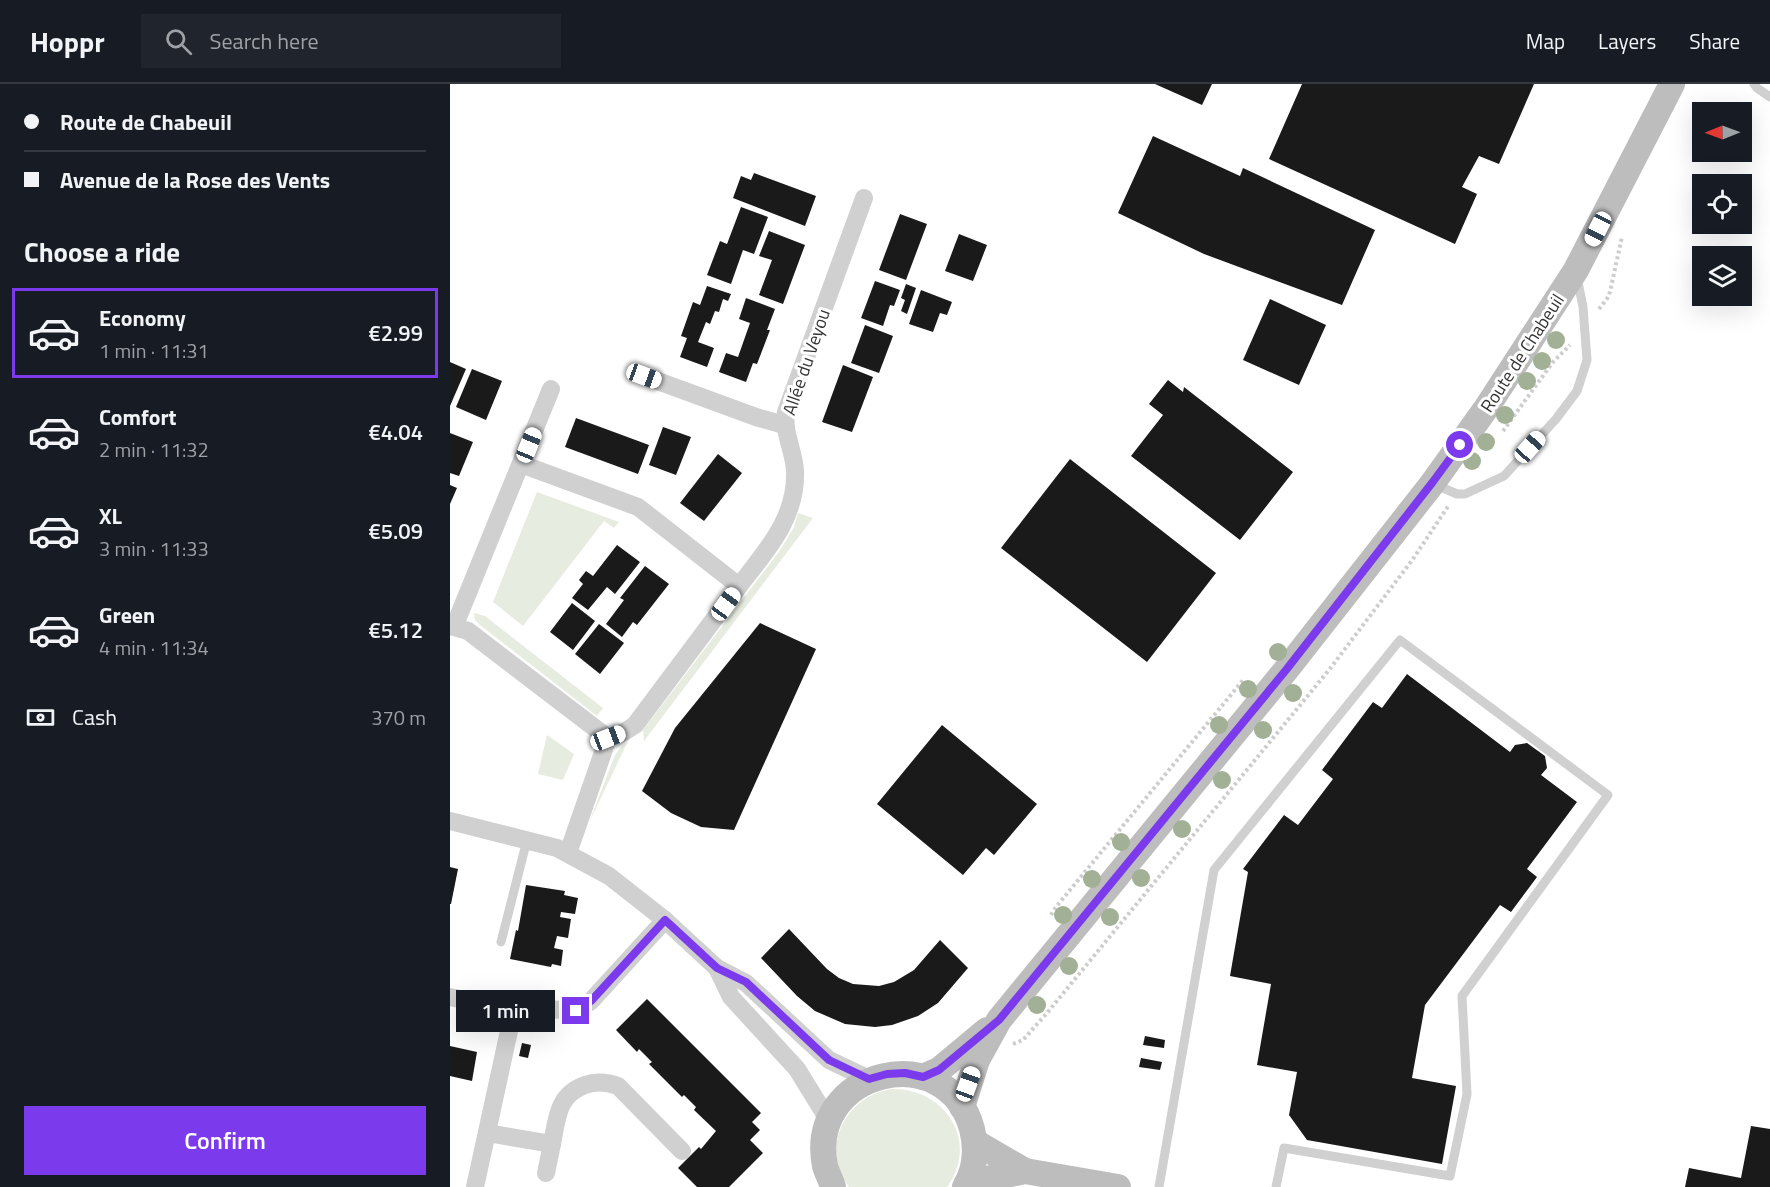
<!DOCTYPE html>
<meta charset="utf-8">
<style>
body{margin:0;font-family:"Titillium Web",sans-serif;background:#20242c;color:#f1f3f6;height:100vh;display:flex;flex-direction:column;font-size:22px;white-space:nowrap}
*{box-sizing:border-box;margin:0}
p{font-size:20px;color:#9ea1a6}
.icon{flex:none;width:33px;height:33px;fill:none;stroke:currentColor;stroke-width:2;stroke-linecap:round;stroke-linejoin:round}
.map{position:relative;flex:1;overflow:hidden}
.sheet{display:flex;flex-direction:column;background:#171b24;width:450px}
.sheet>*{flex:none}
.guide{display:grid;align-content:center;height:132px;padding:0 24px;background:#171b24}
.needle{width:39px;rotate:269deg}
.buttons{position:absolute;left:1242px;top:18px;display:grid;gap:12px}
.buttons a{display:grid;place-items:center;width:60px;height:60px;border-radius:0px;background:#171b24;box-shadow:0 6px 24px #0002;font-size:30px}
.end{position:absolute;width:27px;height:27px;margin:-14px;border:8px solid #7c3aed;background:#fff;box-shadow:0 0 0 3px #fff}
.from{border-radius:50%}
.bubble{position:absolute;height:42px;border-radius:0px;background:#171b24;box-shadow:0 6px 24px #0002;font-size:20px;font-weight:600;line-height:42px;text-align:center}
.car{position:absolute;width:18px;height:36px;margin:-18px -9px;border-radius:8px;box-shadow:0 0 4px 2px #0007;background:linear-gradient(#fff 24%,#345 0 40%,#fff 0 76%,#345 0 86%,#fff 0)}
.guide b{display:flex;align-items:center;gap:21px;height:57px;font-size:22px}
.guide b+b{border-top:2px solid #363941}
.guide i{width:15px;height:15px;background:#f1f3f6}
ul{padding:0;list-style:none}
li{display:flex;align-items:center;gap:18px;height:90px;margin:0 12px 9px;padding:0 12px;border:3px solid transparent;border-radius:0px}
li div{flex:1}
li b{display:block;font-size:22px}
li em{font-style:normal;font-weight:600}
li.current{border-color:#7c3aed}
li>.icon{width:54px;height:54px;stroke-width:1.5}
h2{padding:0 24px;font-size:27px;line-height:72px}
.pay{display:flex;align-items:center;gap:15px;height:66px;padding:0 24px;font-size:22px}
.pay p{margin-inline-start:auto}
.cta{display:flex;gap:12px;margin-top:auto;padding:12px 24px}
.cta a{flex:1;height:69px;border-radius:0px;background:#7c3aed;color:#fff;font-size:24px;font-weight:600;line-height:69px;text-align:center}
header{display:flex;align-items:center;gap:36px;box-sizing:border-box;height:84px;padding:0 30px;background:#171b24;border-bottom:2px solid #363941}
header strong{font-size:28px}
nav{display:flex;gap:33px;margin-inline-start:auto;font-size:21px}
.search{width:420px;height:54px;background:#20242c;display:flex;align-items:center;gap:15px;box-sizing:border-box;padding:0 21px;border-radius:0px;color:#9ea1a6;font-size:22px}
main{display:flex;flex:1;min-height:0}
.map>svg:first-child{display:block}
.green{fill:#e6ecdf}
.building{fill:#1a1a1a}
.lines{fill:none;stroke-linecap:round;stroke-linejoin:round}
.path{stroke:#cdcdcd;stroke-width:4;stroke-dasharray:3 3;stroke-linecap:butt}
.lane{stroke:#d0d0d0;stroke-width:9}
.street{stroke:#d0d0d0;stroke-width:18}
.secondary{stroke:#bdbdbd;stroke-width:26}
.tree{fill:#a2b095}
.route{stroke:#7c3aed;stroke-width:8}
.labels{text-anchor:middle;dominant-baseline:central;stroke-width:6;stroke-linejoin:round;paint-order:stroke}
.street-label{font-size:18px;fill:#333;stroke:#fff}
</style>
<header>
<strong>Hoppr</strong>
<div class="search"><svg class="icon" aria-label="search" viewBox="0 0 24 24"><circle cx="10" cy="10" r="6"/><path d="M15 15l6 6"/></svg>Search here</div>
<nav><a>Map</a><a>Layers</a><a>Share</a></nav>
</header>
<main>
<section class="sheet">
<div class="guide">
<b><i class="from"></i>Route de Chabeuil</b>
<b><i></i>Avenue de la Rose des Vents</b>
</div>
<h2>Choose a ride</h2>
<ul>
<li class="current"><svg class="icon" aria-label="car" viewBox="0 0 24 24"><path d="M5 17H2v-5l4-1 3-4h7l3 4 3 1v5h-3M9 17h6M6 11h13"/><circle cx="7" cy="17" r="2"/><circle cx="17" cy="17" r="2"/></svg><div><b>Economy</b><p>1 min · 11:31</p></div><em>€2.99</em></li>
<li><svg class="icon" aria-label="car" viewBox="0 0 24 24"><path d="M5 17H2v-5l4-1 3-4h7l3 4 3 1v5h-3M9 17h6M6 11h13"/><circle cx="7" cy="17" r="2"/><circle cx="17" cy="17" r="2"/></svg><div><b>Comfort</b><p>2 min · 11:32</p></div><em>€4.04</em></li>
<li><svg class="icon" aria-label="car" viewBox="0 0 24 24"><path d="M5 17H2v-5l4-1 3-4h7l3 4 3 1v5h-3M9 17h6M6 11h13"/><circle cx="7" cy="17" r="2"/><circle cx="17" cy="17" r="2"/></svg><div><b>XL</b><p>3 min · 11:33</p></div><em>€5.09</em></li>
<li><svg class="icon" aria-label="car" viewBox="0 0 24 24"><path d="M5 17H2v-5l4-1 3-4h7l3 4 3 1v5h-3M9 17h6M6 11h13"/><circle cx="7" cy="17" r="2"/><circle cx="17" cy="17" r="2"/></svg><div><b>Green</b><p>4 min · 11:34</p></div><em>€5.12</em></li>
</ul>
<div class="pay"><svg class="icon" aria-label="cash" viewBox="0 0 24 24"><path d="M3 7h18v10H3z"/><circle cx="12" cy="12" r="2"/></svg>Cash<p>370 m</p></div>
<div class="cta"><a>Confirm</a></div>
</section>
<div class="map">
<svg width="1320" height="1103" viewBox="0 0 1320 1103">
<rect width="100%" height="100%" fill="#fff"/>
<!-- green -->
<g class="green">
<path d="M87,408l82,30 -5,6 -10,-7 -81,105 -30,-24z"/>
<path d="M348,429l15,5 -169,223 -1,-11 138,-181 13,-22z"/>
<path d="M24,529l11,3 118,92 -6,8 -117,-91 -5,-5z"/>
<path d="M97,651l27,19 -11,26 -25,-6z"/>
<path d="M177,659l-38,80 26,-68 6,-8z"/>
<path d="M442,1005c53,-1 88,53 55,98h-98c-30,-39 -4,-91 43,-98z"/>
</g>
<!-- building -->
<g class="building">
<path d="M705,0h57l-10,21z"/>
<path d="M852,0h232l-35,80 -20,-8 -17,31 15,7 -22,50 -186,-85z"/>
<path d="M703,52l87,40 3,-8 132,62 -33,75 -138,-51 -86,-41z"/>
<path d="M304,89l62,23 -11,30 -72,-28 8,-22 10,4z"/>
<path d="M291,123l27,10 -14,37 -11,-4 -12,34 -24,-9 13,-34 7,3z"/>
<path d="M450,130l27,10 -21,56 -27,-10z"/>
<path d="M319,147l36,14 -22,59 -24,-9 13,-35 -13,-4z"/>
<path d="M509,150l28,11 -14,36 -28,-10z"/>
<path d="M425,197l25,9 -6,16 -4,-1 -7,21 -22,-8z"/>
<path d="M456,200l10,4 -9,26 -6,-3 4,-11 -4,-2z"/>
<path d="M257,202l24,8 -3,7 -5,-2 -4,13 -4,-1 -5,13 -4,-2 -8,20 16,6 -7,19 -27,-10 7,-19 -6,-2 12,-34 7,3z"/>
<path d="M471,206l31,12 -5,13 -7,-2 -7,19 -24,-8z"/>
<path d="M296,214l29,11 -8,21h3l-13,34 -4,-1 -7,19 -27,-10 7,-19 12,4 12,-34 -11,-4z"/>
<path d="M820,215l56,26 -27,60 -56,-25z"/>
<path d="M415,241l28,11 -14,37 -28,-10z"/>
<path d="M0,278l16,7 -16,37z"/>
<path d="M393,281l30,12 -21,55 -30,-10z"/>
<path d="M22,285l30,12 -16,39 -30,-13z"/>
<path d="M718,296l15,12 1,-5 109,85 -53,68 -109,-84 32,-41 -14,-11z"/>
<path d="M126,334l73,27 -11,29 -73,-27z"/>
<path d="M213,343l28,10 -15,38 -27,-10z"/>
<path d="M0,349l23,9 -14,34 -9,-3z"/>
<path d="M268,370l24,19 -38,48 -24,-18z"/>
<path d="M620,375l146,114 -69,89 -146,-114z"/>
<path d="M0,401l7,3 -7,16z"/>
<path d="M167,461l23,17 -25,32 -8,-7 -19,23 -16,-12 11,-14 -4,-4 7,-9 7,5z"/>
<path d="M195,482l24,18 -32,41 -4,-3 -11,15 -16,-13 18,-24 -4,-2z"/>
<path d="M122,519l23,18 -22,29 -23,-18z"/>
<path d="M310,539l56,26 -82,181 -33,-3 -30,-14 -29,-22 33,-63z"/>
<path d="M149,540l25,19 -24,31 -25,-20z"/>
<path d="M957,590l103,78 5,-7 12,-2 18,13 2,12 -6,7 36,27 -50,67 10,8 -26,35 -11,-7 -75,100 -13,73 44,8 -14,78 -135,-24 -18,-25 8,-43 -40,-7 14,-81 -41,-8 18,-104 -5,-3 41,-54 14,10 35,-46 -11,-9 51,-68 9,6z"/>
<path d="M492,641l95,79 -43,51 -8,-7 -23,27 -86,-71z"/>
<path d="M0,783l8,2 -7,35h-1z"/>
<path d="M76,801l39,6 -1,4 14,3 -3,16 -14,-2 -1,5 11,2 -3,19 -11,-2 -3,12 9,2 -2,16 -9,-2 -1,3 -41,-8 6,-29 2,1z"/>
<path d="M339,845l38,40 12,9 14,6 26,2 15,-4 20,-12 26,-30 28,28 -30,35 -20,13 -26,9 -17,2 -30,-3 -30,-13 -18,-15 -36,-38z"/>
<path d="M197,915l114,114 -9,9 8,8 -10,10 13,13 -34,34h-32l-19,-19 21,-21 2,2 15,-18 -22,-21 2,-3 -12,-12 -2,2 -33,-33 3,-2 -13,-13 -2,3 -21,-22z"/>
<path d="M695,952l20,4 -1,8 -21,-3z"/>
<path d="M72,959l9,2 -3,13 -9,-2z"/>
<path d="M0,962l27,6 -5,29 -22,-5z"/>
<path d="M691,974l21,4 -2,8 -21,-3z"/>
<path d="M1301,1042l19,3v58h-85l4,-19 52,10z"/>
</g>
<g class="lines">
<!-- path -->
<g class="path">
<path d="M1149,225l10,-13 13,-59"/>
<path d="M1053,347l50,-69 17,-17"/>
<path d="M601,831l5,-8 188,-228"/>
<path d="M563,960l10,-4 24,-27 282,-343 84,-111 36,-54"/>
</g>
<!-- lane -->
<g class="lane">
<path d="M1304,0l3,4 13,9"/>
<path d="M984,400l23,10h8l39,-18 52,-57 21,-28 10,-31 -4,-53 -6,-30"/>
<path d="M51,858l26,-102"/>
<path d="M709,1103l55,-317 186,-230 208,155 -146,201 5,98 -17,82 -166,-28 -8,39"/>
</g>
<!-- street -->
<g class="street">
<path d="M194,292l112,41 28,8"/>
<path d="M71,380l117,43 101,79 -104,139 -11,7 -16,6"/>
<path d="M289,502c27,-35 58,-68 56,-115 -1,-21 -12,-37 -9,-59l78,-214"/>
<path d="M0,542l18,5 140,107 -40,115"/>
<path d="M4,543l97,-238"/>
<path d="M0,737l107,27 52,28 56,44 52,48 29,15 83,77 40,19"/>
<path d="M267,884l14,29 66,72 32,52"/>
<path d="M0,913l41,8 85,6 15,-10 74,-81"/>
<path d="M37,1049l65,11c5,-25 5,-49 33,-59 12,-4 22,-3 33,1l64,65"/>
<path d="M96,1089l6,-29"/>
<path d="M25,1103l39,-179"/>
</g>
<!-- secondary -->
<g class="secondary">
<path d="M473,993l16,-7 48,-40"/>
<path d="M512,1023l15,-47 22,-40 287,-350 146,-186 55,-77 89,-137 96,-186"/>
<path d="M525,1058l50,29"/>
<path d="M517,1099l58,-12 93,16"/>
<path d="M383,1103c-2,-7 -6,-14 -8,-21 -19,-96 122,-130 147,-37 5,20 3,41 -7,58"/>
</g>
</g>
<!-- trees -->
<g class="tree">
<circle cx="1106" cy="256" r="9"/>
<circle cx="1092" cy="277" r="9"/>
<circle cx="1077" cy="297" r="9"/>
<circle cx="1055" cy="331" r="9"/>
<circle cx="1036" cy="358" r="9"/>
<circle cx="1022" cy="377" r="9"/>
<circle cx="828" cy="568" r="9"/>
<circle cx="798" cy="605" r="9"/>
<circle cx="843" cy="609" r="9"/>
<circle cx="769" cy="641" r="9"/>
<circle cx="813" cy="646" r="9"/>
<circle cx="772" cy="696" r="9"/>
<circle cx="732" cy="745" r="9"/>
<circle cx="671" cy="758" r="9"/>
<circle cx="691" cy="794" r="9"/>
<circle cx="642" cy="795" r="9"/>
<circle cx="613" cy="831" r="9"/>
<circle cx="660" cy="833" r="9"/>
<circle cx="619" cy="882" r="9"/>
<circle cx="587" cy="921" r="9"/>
</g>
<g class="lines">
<!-- route -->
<path class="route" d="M126,927l15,-10 74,-81 52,48 29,14 83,78 40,19 18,-5 18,-1 18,4 16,-7 60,-50 287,-350 146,-187 28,-38"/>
</g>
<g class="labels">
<!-- street labels -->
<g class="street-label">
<text transform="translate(1072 269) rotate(-57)">Route de Chabeuil</text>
<text transform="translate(356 278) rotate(-71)">Allée du Veyou</text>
</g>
</g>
</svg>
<div class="buttons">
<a><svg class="needle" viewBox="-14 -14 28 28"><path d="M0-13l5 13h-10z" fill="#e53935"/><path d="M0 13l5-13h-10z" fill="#9ea1a6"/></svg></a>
<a><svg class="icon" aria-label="locate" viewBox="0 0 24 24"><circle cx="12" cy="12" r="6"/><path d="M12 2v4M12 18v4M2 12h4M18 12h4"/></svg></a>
<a><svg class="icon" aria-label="layers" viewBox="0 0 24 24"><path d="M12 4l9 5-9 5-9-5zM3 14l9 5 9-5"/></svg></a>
</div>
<i class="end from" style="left:1010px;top:361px"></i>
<i class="end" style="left:126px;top:927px"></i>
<div class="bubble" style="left:6px;top:906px;width:99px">1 min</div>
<i class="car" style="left:1148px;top:145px;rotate:207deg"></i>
<i class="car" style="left:194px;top:292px;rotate:110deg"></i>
<i class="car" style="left:79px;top:361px;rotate:22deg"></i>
<i class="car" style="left:1080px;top:363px;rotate:42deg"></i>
<i class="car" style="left:276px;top:520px;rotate:36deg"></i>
<i class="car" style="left:158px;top:654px;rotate:69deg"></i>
<i class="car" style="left:518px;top:1000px;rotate:20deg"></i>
</div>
</main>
